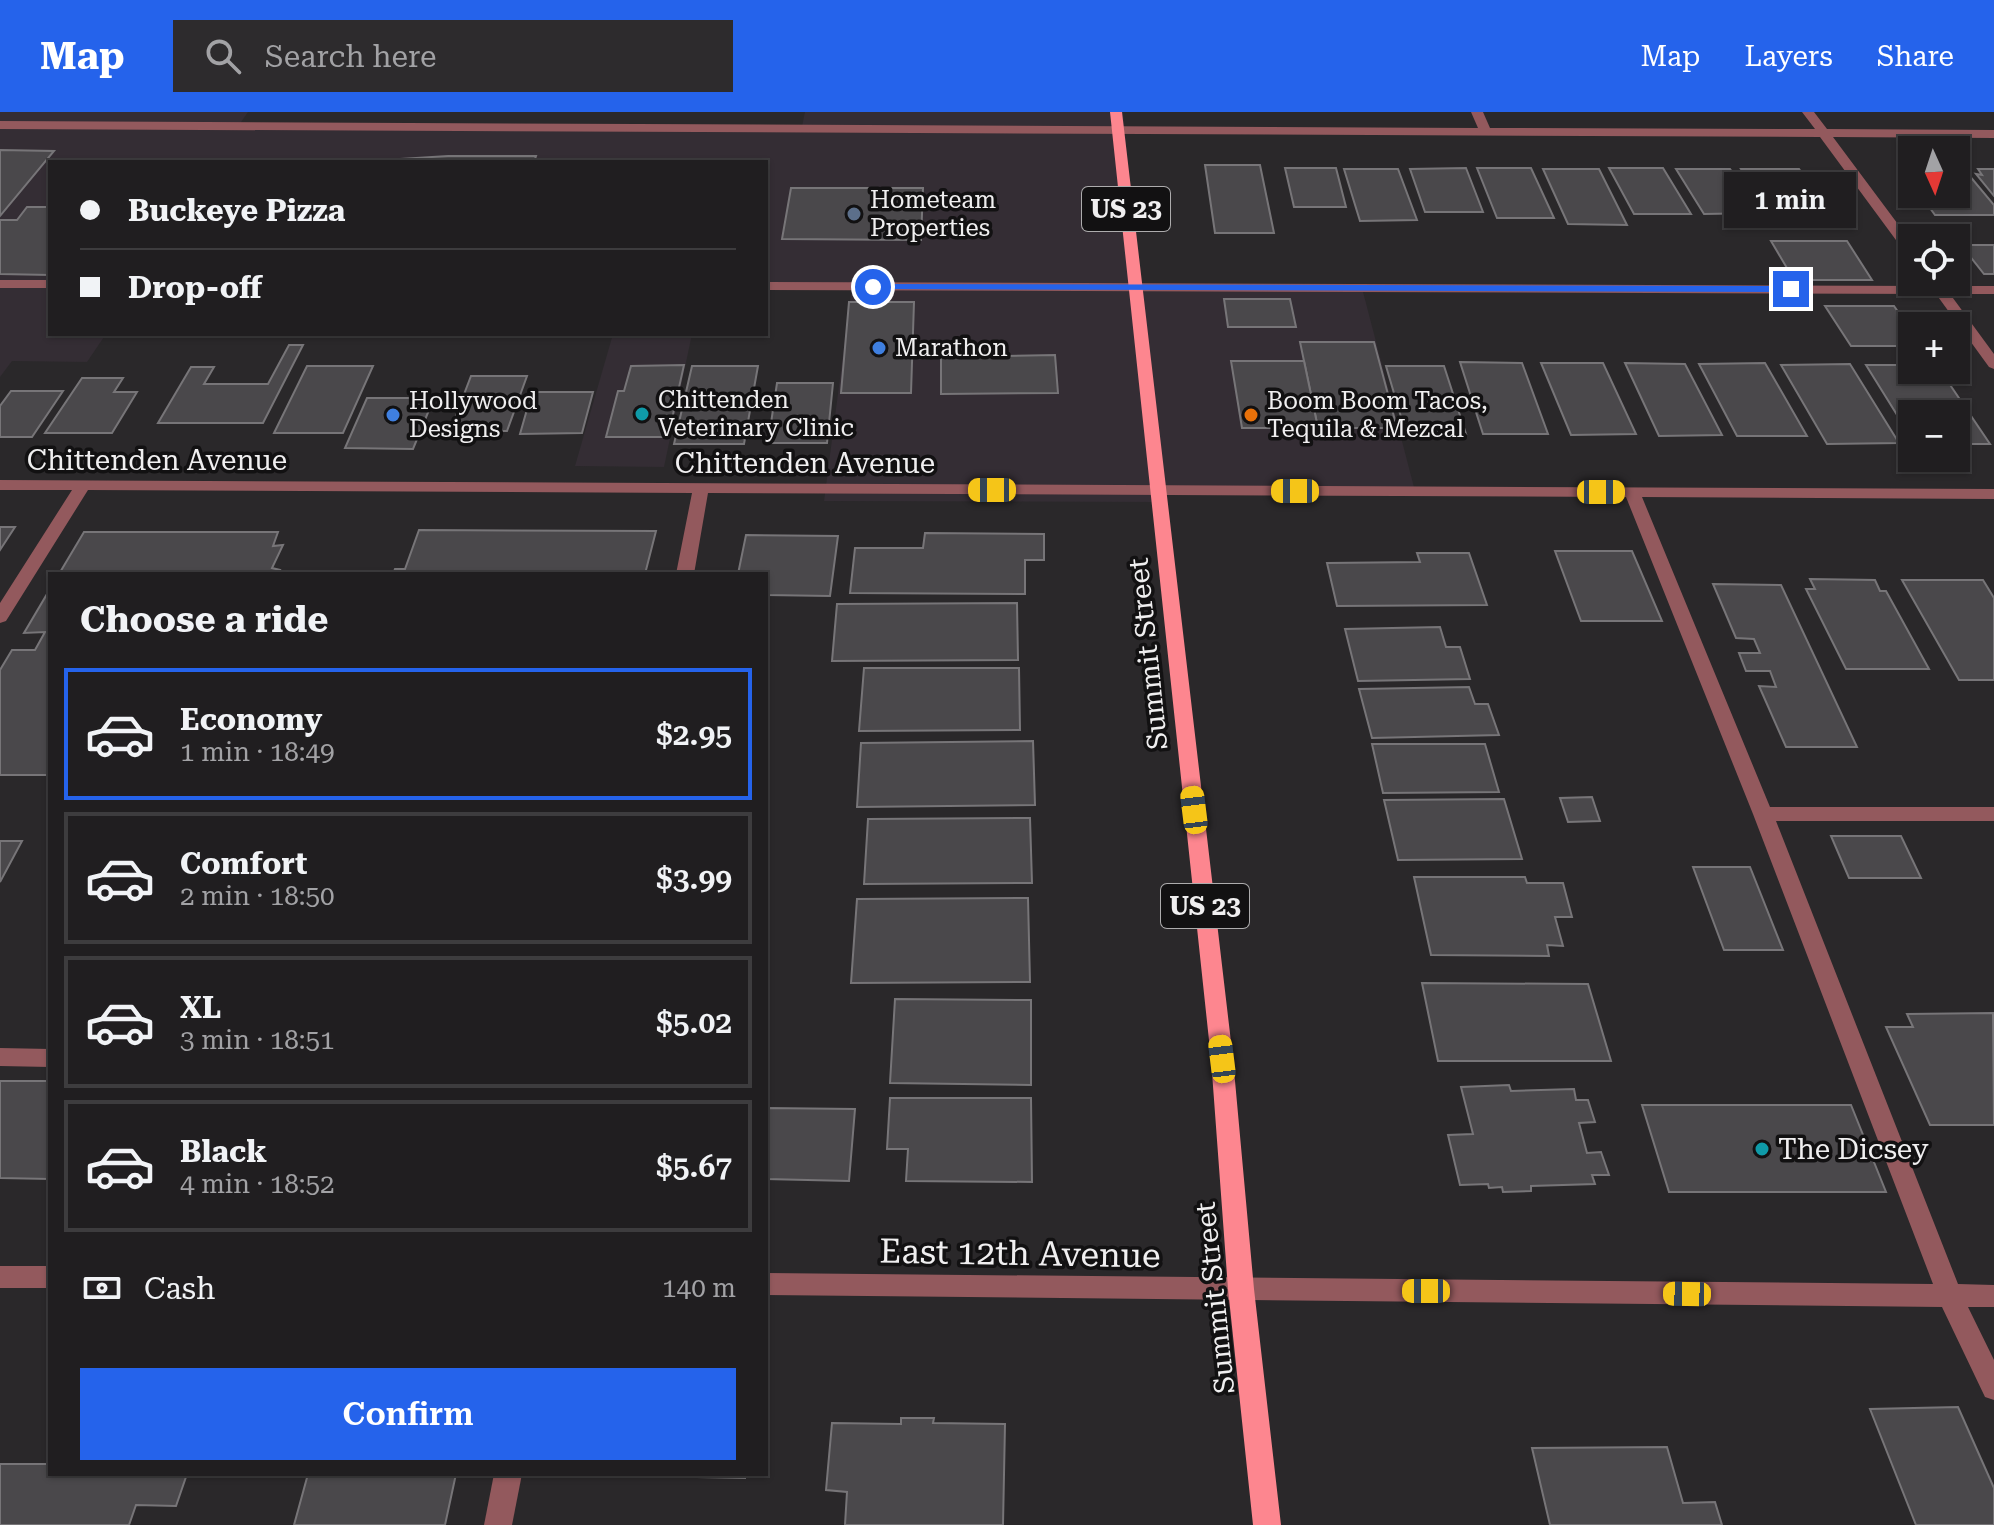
<!DOCTYPE html>
<meta charset="utf-8">
<style>
body{margin:0;font-family:"Roboto Serif",serif;background:#2d2b2d;color:#f1f3f6;height:100vh;display:flex;flex-direction:column;font-size:30px;white-space:nowrap}
*{box-sizing:border-box;margin:0}
p{font-size:26px;color:#a2a2a5}
.icon{flex:none;width:44px;height:44px;fill:none;stroke:currentColor;stroke-width:2;stroke-linecap:round;stroke-linejoin:round}
.map{position:relative;flex:1;overflow:hidden}
.drawer{position:absolute;left:48px;top:460px;width:720px;height:904px;display:flex;flex-direction:column;background:#201e20;border-radius:0px;box-shadow:0 2px 6px #0004,0 0 0 2px #3d3c3e}
.drawer>*{flex:none}
.top-card{position:absolute;left:48px;top:48px;width:720px;height:176px;border-radius:0px;box-shadow:0 2px 6px #0004,0 0 0 2px #3d3c3e;display:grid;align-content:center;height:176px;padding:0 32px;background:#201e20}
.needle{width:52px;rotate:177deg}
.controls{position:absolute;left:1898px;top:24px;display:grid;gap:16px}
.controls a{display:grid;place-items:center;width:72px;height:72px;border-radius:0px;background:#201e20;box-shadow:0 2px 6px #0004,0 0 0 2px #3d3c3e;font-size:40px}
.end{position:absolute;width:36px;height:36px;margin:-18px;border:10px solid #2563eb;background:#fff;box-shadow:0 0 0 4px #fff}
.from{border-radius:50%}
.bubble{position:absolute;height:56px;border-radius:0px;background:#201e20;box-shadow:0 2px 6px #0004,0 0 0 2px #3d3c3e;font-size:26px;font-weight:600;line-height:56px;text-align:center}
.car{position:absolute;width:24px;height:48px;margin:-24px -12px;border-radius:10px;box-shadow:0 0 6px 2px #0007;background:linear-gradient(#f5c518 24%,#345 0 40%,#f5c518 0 76%,#345 0 86%,#f5c518 0)}
.top-card b{display:flex;align-items:center;gap:28px;height:76px;font-size:30px}
.top-card b+b{border-top:2px solid #3d3c3e}
.top-card i{width:20px;height:20px;background:#f1f3f6}
ul{padding:0;list-style:none}
li{display:flex;align-items:center;gap:24px;height:132px;margin:0 16px 12px;padding:0 16px;border:4px solid #3d3c3e;border-radius:0px}
li div{flex:1}
li b{display:block;font-size:30px}
li em{font-style:normal;font-weight:600}
li.selected{border-color:#2563eb}
li>.icon{width:72px;height:72px;stroke-width:1.5}
h2{padding:0 32px;font-size:36px;line-height:96px}
.pay{display:flex;align-items:center;gap:20px;height:88px;padding:0 32px;font-size:30px}
.pay p{margin-inline-start:auto}
.action{display:flex;gap:16px;margin-top:auto;padding:16px 32px}
.action a{flex:1;height:92px;border-radius:0px;background:#2563eb;color:#fff;font-size:32px;font-weight:600;line-height:92px;text-align:center}
header{display:flex;align-items:center;gap:48px;box-sizing:border-box;height:112px;padding:0 40px;background:#2563eb;color:#fff}
header strong{font-size:38px}
nav{display:flex;gap:44px;margin-inline-start:auto;font-size:28px}
.search{width:560px;height:72px;background:#2d2b2d;display:flex;align-items:center;gap:20px;box-sizing:border-box;padding:0 28px;border-radius:0px;color:#a2a2a5;font-size:30px}
.map>svg:first-child{display:block}
.built{fill:#342d34}
.building{fill:#4a484b;stroke:#777578;stroke-width:2}
.lines{fill:none;stroke-linecap:round;stroke-linejoin:round}
.minor{fill:#93595d;fill-rule:evenodd}
.major{fill:#fd868f;fill-rule:evenodd}
.route{fill:#2563eb}
.service-dot{fill:#5c6f8a;stroke:#121112;stroke-width:3}
.shop-dot{fill:#3f7fe0;stroke:#121112;stroke-width:3}
.culture-dot{fill:#0f9aa8;stroke:#121112;stroke-width:3}
.food-dot{fill:#e8710a;stroke:#121112;stroke-width:3}
.labels{text-anchor:middle;dominant-baseline:central;stroke-width:7;stroke-linejoin:round;paint-order:stroke}
.far-poi-label{font-size:24px;fill:#f0eff0;stroke:#121112;text-anchor:start}
.shield{fill:#121112;stroke:#adacad;stroke-width:2}
.shield-label{font-size:26px;font-weight:bold;fill:#f0eff0}
.street-label{font-size:28px;fill:#f0eff0;stroke:#121112}
.poi-label{font-size:28px;fill:#f0eff0;stroke:#121112;text-anchor:start}
.near-street-label{font-size:34px;fill:#f0eff0;stroke:#121112}
</style>
<header>
<strong>Map</strong>
<div class="search"><svg class="icon" aria-label="search" viewBox="0 0 24 24"><circle cx="10" cy="10" r="6"/><path d="M15 15l6 6"/></svg>Search here</div>
<nav><a>Map</a><a>Layers</a><a>Share</a></nav>
</header>
<div class="map">
<svg width="1994" height="1413" viewBox="0 0 1994 1413">
<rect width="100%" height="100%" fill="#2a282a"/>
<!-- built -->
<g class="built">
<path d="M0,0h248l-11,16 564,3 4,-19h318l16,175 223,1 53,203 -257,-1v12l-334,-1 28,-215 -86,-1v-123h-716v172h56l-19,28 -75,-1 -12,16z"/>
<path d="M613,222h79l-28,133 -89,-1z"/>
</g>
<!-- building -->
<g class="building">
<path d="M0,38l54,1 -54,65z"/>
<path d="M448,44h88l-2,6h-182z"/>
<path d="M1205,53h55l14,68h-59z"/>
<path d="M1285,56h51l10,39h-52z"/>
<path d="M1466,56l17,44h-58l-15,-43z"/>
<path d="M1477,56h54l23,50h-57z"/>
<path d="M1609,56h54l28,46h-57z"/>
<path d="M1344,57h54l19,51 -57,1z"/>
<path d="M1543,57h56l28,56 -59,-1z"/>
<path d="M1676,57h54l30,44 -56,1z"/>
<path d="M1741,57h58l32,45h-61z"/>
<path d="M1956,57l13,6 25,30v10h-59l-15,-21h36z"/>
<path d="M1978,57h16v27l-18,-22 6,1z"/>
<path d="M791,76h132l-2,52 -139,-1z"/>
<path d="M27,95h23v68l-50,-1v-54h17z"/>
<path d="M1771,129h76l25,39h-78z"/>
<path d="M1961,133h33v29h-10z"/>
<path d="M1224,187h66l6,28h-68z"/>
<path d="M849,190h65l-3,91h-70z"/>
<path d="M1825,194h69l18,26v14h-61z"/>
<path d="M1300,230h74l23,86h-79z"/>
<path d="M289,233h14l-40,78h-105l33,-56h23l-10,17h64z"/>
<path d="M1055,243l3,38 -117,1v-37z"/>
<path d="M1231,249h73l14,67h-76z"/>
<path d="M1460,250l62,1 26,71h-65z"/>
<path d="M1541,251h62l33,71 -65,1z"/>
<path d="M1625,251l60,1 37,71 -63,1z"/>
<path d="M1765,251l42,73h-70l-38,-72z"/>
<path d="M1850,252l49,79 -72,1 -46,-79z"/>
<path d="M684,253l-16,72h-62l12,-46h6l7,-25z"/>
<path d="M1866,253h46v5h28l50,74h-34v-30h-44v25z"/>
<path d="M307,254h66l-30,67h-69z"/>
<path d="M692,254h66l-14,78h-70z"/>
<path d="M1386,254h58l22,68h-60z"/>
<path d="M471,264h56l-20,55h-57z"/>
<path d="M82,266h41l-9,14h23l-25,41h-67z"/>
<path d="M777,271h56l-6,60h-59z"/>
<path d="M11,279h52l-31,46h-32v-31z"/>
<path d="M532,280h61l-11,41 -62,1z"/>
<path d="M367,286h67l-21,51 -68,-1z"/>
<path d="M0,415h15l-15,23z"/>
<path d="M419,418l237,1 -11,43h-252l2,-5h10z"/>
<path d="M84,420h194l-5,14 10,-1 -11,23 8,2 -2,4h-219z"/>
<path d="M925,421l119,1v26h-19v34l-175,-1 5,-45h68z"/>
<path d="M746,423l92,1 -8,60 -64,-1v-21h-28z"/>
<path d="M1555,439h77l30,70h-81z"/>
<path d="M1417,441h52l18,52 -150,1 -10,-43 93,-1z"/>
<path d="M1810,467l65,1 5,11h6l43,78h-83l-40,-80h9z"/>
<path d="M1902,468h81l11,18v82h-35z"/>
<path d="M1713,472l68,1 76,162h-71l-27,-61 17,1 -6,-16h-24l-7,-18h21l-6,-14 -18,-1z"/>
<path d="M50,477v186h-50v-105l12,-20h23l10,-18 -21,1z"/>
<path d="M1017,491l1,57 -186,1 5,-57z"/>
<path d="M1440,515l6,20h14l10,32 -112,2 -13,-52z"/>
<path d="M864,556h155l1,62 -161,1z"/>
<path d="M1469,575l6,17h13l11,31 -127,3 -13,-49z"/>
<path d="M1033,629l2,64 -178,2 4,-64z"/>
<path d="M1372,632h113l14,48 -116,1z"/>
<path d="M1592,685l8,24 -32,1 -8,-24z"/>
<path d="M1504,687l18,60 -124,1 -14,-60z"/>
<path d="M1030,706l2,65 -168,1 4,-65z"/>
<path d="M1831,724h70l20,42h-72z"/>
<path d="M0,729h22l-22,41z"/>
<path d="M1693,755h57l33,83h-59z"/>
<path d="M1414,765h111l2,6h36l9,34h-17l8,29 -16,-1 2,11 -118,-1z"/>
<path d="M1028,786l2,84 -179,1 6,-84z"/>
<path d="M1422,871l166,1 23,77h-173z"/>
<path d="M895,887l136,1v85l-141,-2z"/>
<path d="M1993,901l1,112h-64l-44,-98h27l-6,-13z"/>
<path d="M0,969h50v98l-50,-1z"/>
<path d="M1509,973l2,6 63,-2 2,11h12l7,22 -16,1 8,30 14,-1 8,23h-17l3,9 -64,2v5l-28,1 -1,-5 -13,1 -1,-4 -28,1 -12,-50 25,-1 -12,-47z"/>
<path d="M890,986h141l1,84 -126,-1 2,-32h-21z"/>
<path d="M1642,993h209l35,87h-217z"/>
<path d="M766,996l89,1 -6,72 -83,-2z"/>
<path d="M1958,1295l36,81v37h-78l-46,-116z"/>
<path d="M901,1306h33l-1,5 72,1 -2,101h-158l2,-33 -21,-2 6,-67 69,1z"/>
<path d="M1667,1335l16,56 32,-1 7,23h-172l-18,-77z"/>
<path d="M0,1352h50v10h137l-11,32 -40,-1 -7,20h-129z"/>
<path d="M308,1362h148l-11,51h-151z"/>
<path d="M546,1362h199v4z"/>
</g>
<g class="lines">
<!-- minor -->
<g class="minor">
<path d="M1471,0h12l7,16 325,1 -13,-17h12l13,17 167,1v8l-161,-1 79,106v13l-5,-1 -87,-118 -1820,-8v-8l1478,7z"/>
<rect x="0" y="168" width="50" height="8"/>
<path d="M766,170l1163,4 -2,-4h14l3,4h50v8h-44l44,60v15l-5,-2 -53,-73 -1170,-4z"/>
<path d="M0,368l1994,9v10l-352,-2 128,310h224v14h-218l182,463 36,1v22h-26l26,53v40l-9,-3 -43,-90 -1176,-12v-22l1167,11 -180,-470 -127,-317 -918,-4 -14,81h-18l16,-81 -604,-3 -82,131 -6,2v-20l72,-113h-72z"/>
<path d="M0,936l50,1v18l-50,-1z"/>
<rect x="0" y="1154" width="50" height="22"/>
<path d="M494,1362h28l-10,51h-28z"/>
</g>
<!-- major -->
<path class="major" d="M1110,0h12l111,947 21,230 27,236h-28l-25,-236 -17,-230z"/>
</g>
<!-- route -->
<path class="route" d="M873,172l918,2 4,3 -4,3 -921,-3z"/>
<!-- markers -->
<circle class="service-dot" cx="854" cy="102" r="8"/>
<g class="shop-dot">
<circle cx="879" cy="236" r="8"/>
<circle cx="393" cy="303" r="8"/>
</g>
<g class="culture-dot">
<circle cx="642" cy="302" r="8"/>
<circle cx="1762" cy="1037" r="8"/>
</g>
<circle class="food-dot" cx="1251" cy="303" r="8"/>
<g class="labels">
<!-- far-poi labels -->
<g class="far-poi-label">
<text x="870" y="88">Hometeam<tspan x="870" dy="28">Properties</tspan></text>
<text x="895" y="236">Marathon</text>
<text x="658" y="288">Chittenden<tspan x="658" dy="28">Veterinary Clinic</tspan></text>
<text x="409" y="289">Hollywood<tspan x="409" dy="28">Designs</tspan></text>
<text x="1267" y="289">Boom Boom Tacos,<tspan x="1267" dy="28">Tequila &amp; Mezcal</tspan></text>
</g>
<!-- shield labels -->
<g class="shield">
<rect x="1082" y="75" width="88" height="44" rx="6"/>
<rect x="1161" y="772" width="88" height="44" rx="6"/>
</g>
<g class="shield-label">
<text x="1126" y="97">US 23</text>
<text x="1205" y="794">US 23</text>
</g>
<!-- street labels -->
<g class="street-label">
<text x="157" y="348">Chittenden Avenue</text>
<text x="805" y="351">Chittenden Avenue</text>
<text transform="translate(1148 542) rotate(-96)">Summit Street</text>
<text transform="translate(1215 1186) rotate(-96)">Summit Street</text>
</g>
<!-- poi labels -->
<g class="poi-label">
<text x="1778" y="1037">The Dicsey</text>
</g>
<!-- near-street labels -->
<g class="near-street-label">
<text transform="translate(1020 1141) rotate(1)">East 12th Avenue</text>
</g>
</g>
</svg>
<div class="controls">
<a><svg class="needle" viewBox="-14 -14 28 28"><path d="M0-13l5 13h-10z" fill="#e53935"/><path d="M0 13l5-13h-10z" fill="#a2a2a5"/></svg></a>
<a><svg class="icon" aria-label="locate" viewBox="0 0 24 24"><circle cx="12" cy="12" r="6"/><path d="M12 2v4M12 18v4M2 12h4M18 12h4"/></svg></a>
<a>+</a>
<a>−</a>
</div>
<i class="end from" style="left:873px;top:175px"></i>
<i class="end" style="left:1791px;top:177px"></i>
<div class="bubble" style="left:1724px;top:60px;width:132px">1 min</div>
<i class="car" style="left:992px;top:378px;rotate:270deg"></i>
<i class="car" style="left:1295px;top:379px;rotate:270deg"></i>
<i class="car" style="left:1601px;top:380px;rotate:90deg"></i>
<i class="car" style="left:1194px;top:698px;rotate:353deg"></i>
<i class="car" style="left:1222px;top:947px;rotate:353deg"></i>
<i class="car" style="left:1426px;top:1179px;rotate:270deg"></i>
<i class="car" style="left:1687px;top:1182px;rotate:271deg"></i>
<div class="top-card">
<b><i class="from"></i>Buckeye Pizza</b>
<b><i></i>Drop-off</b>
</div>
<section class="drawer">
<h2>Choose a ride</h2>
<ul>
<li class="selected"><svg class="icon" aria-label="car" viewBox="0 0 24 24"><path d="M5 17H2v-5l4-1 3-4h7l3 4 3 1v5h-3M9 17h6M6 11h13"/><circle cx="7" cy="17" r="2"/><circle cx="17" cy="17" r="2"/></svg><div><b>Economy</b><p>1 min · 18:49</p></div><em>$2.95</em></li>
<li><svg class="icon" aria-label="car" viewBox="0 0 24 24"><path d="M5 17H2v-5l4-1 3-4h7l3 4 3 1v5h-3M9 17h6M6 11h13"/><circle cx="7" cy="17" r="2"/><circle cx="17" cy="17" r="2"/></svg><div><b>Comfort</b><p>2 min · 18:50</p></div><em>$3.99</em></li>
<li><svg class="icon" aria-label="car" viewBox="0 0 24 24"><path d="M5 17H2v-5l4-1 3-4h7l3 4 3 1v5h-3M9 17h6M6 11h13"/><circle cx="7" cy="17" r="2"/><circle cx="17" cy="17" r="2"/></svg><div><b>XL</b><p>3 min · 18:51</p></div><em>$5.02</em></li>
<li><svg class="icon" aria-label="car" viewBox="0 0 24 24"><path d="M5 17H2v-5l4-1 3-4h7l3 4 3 1v5h-3M9 17h6M6 11h13"/><circle cx="7" cy="17" r="2"/><circle cx="17" cy="17" r="2"/></svg><div><b>Black</b><p>4 min · 18:52</p></div><em>$5.67</em></li>
</ul>
<div class="pay"><svg class="icon" aria-label="cash" viewBox="0 0 24 24"><path d="M3 7h18v10H3z"/><circle cx="12" cy="12" r="2"/></svg>Cash<p>140 m</p></div>
<div class="action"><a>Confirm</a></div>
</section>
</div>
